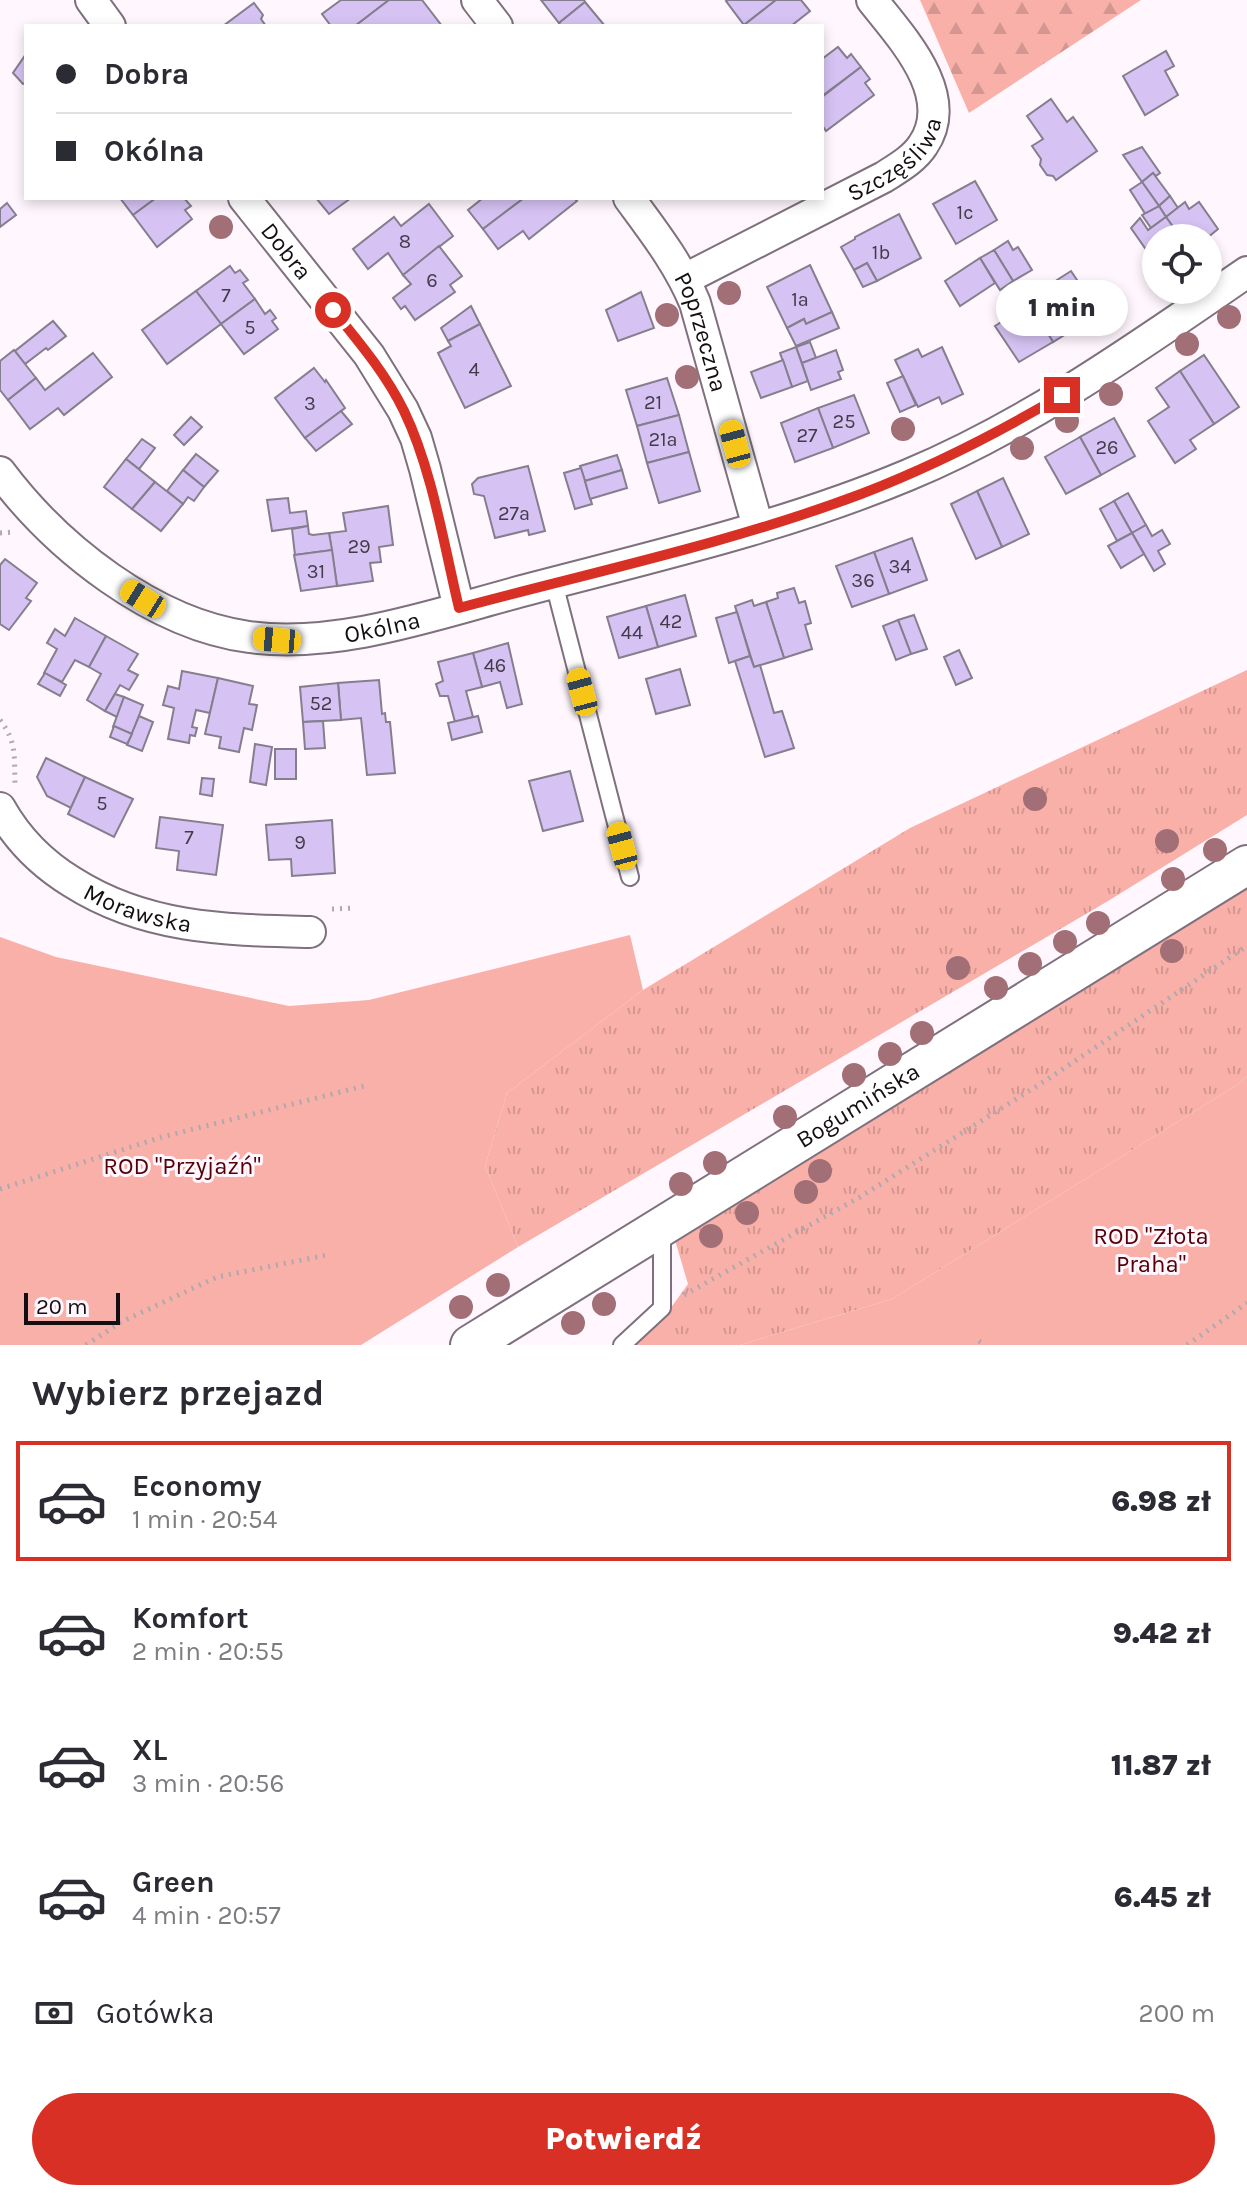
<!DOCTYPE html>
<html lang="pl">
<meta charset="utf-8">
<style>
body{margin:0;font-family:Karla,sans-serif;background:#f7f7f7;color:#2b2b33;height:100vh;display:flex;flex-direction:column;font-size:30px;white-space:nowrap}
*{box-sizing:border-box;margin:0}
p{font-size:26px;color:#7c7c81}
.icon{flex:none;width:44px;height:44px;fill:none;stroke:currentColor;stroke-width:2;stroke-linecap:round;stroke-linejoin:round}
.map{position:relative;height:1345px;overflow:hidden}
.sheet{display:flex;flex-direction:column;background:#fff;flex:1}
.sheet>*{flex:none}
.guide{position:absolute;left:24px;top:24px;width:800px;height:176px;border-radius:0px;box-shadow:0 4px 12px #0003;display:grid;align-content:center;height:176px;padding:0 32px;background:#fff}
.fabs{position:absolute;left:1142px;top:224px;display:grid;gap:16px}
.fabs a{display:grid;place-items:center;width:80px;height:80px;border-radius:50%;background:#fff;box-shadow:0 4px 12px #0003;font-size:40px}
.scale{position:absolute;left:24px;bottom:20px;width:96px;box-sizing:border-box;padding-left:8px;border:4px solid #130e12;border-top:0;font-size:22px;line-height:28px;white-space:nowrap;color:#130e12;-webkit-text-stroke:6px #fff6fe;paint-order:stroke}
.end{position:absolute;width:36px;height:36px;margin:-18px;border:10px solid #d93025;background:#fff;box-shadow:0 0 0 4px #fff}
.from{border-radius:50%}
.bubble{position:absolute;height:56px;border-radius:28px;background:#fff;box-shadow:0 4px 12px #0003;font-size:26px;font-weight:800;line-height:56px;text-align:center}
.car{position:absolute;width:24px;height:48px;margin:-24px -12px;border-radius:10px;box-shadow:0 0 6px 2px #0007;background:linear-gradient(#f5c518 24%,#345 0 40%,#f5c518 0 76%,#345 0 86%,#f5c518 0)}
.guide b{display:flex;align-items:center;gap:28px;height:76px;font-size:30px}
.guide b+b{border-top:2px solid #e1e1e2}
.guide i{width:20px;height:20px;background:#2b2b33}
ul{padding:0;list-style:none}
li{display:flex;align-items:center;gap:24px;height:120px;margin:0 16px 12px;padding:0 16px;border:4px solid transparent;border-radius:0px}
li div{flex:1}
li b{display:block;font-size:30px}
li em{font-style:normal;font-weight:800}
li.current{border-color:#d93025}
li>.icon{width:72px;height:72px;stroke-width:1.5}
h2{padding:0 32px;font-size:36px;line-height:96px}
.pay{display:flex;align-items:center;gap:20px;height:88px;padding:0 32px;font-size:30px}
.pay p{margin-inline-start:auto}
.action{display:flex;gap:16px;margin-top:auto;padding:16px 32px}
.action a{flex:1;height:92px;border-radius:48px;background:#d93025;color:#fff;font-size:32px;font-weight:800;line-height:92px;text-align:center}
.map>svg:first-child{display:block}
.grass{fill:url(#grass-tufts)}
.forest{fill:url(#forest-firs)}
.garden{fill:#f8b0a9}
.building{fill:#d6c3f3;stroke:#847e8e;stroke-width:2}
.lines{fill:none;stroke-linecap:round;stroke-linejoin:round}
.service-casing{stroke:#7e717d;stroke-width:20}
.minor-casing{stroke:#7e717d;stroke-width:34}
.tertiary-casing{stroke:#7e717d;stroke-width:42}
.path{stroke:#afa8ae;stroke-width:5;stroke-dasharray:2 6;stroke-linecap:butt}
.service{stroke:#fff;stroke-width:16}
.minor{stroke:#fff;stroke-width:30}
.tertiary{stroke:#fff;stroke-width:38}
.tree{fill:#a26f76}
.route{stroke:#d93025;stroke-width:10}
.labels{text-anchor:middle;dominant-baseline:central;stroke-width:6;stroke-linejoin:round;paint-order:stroke}
.number-label{font-size:20px;fill:#443b4a}
.street-label{font-size:24px;fill:#130e12;stroke:#fff6fe}
.park-label{font-size:24px;fill:#550007;stroke:#fff6fe}
</style>
<div class="map">
<svg width="1247" height="1345" viewBox="0 0 1247 1345">
<defs>
<pattern id="grass-tufts" width="24" height="20" patternUnits="userSpaceOnUse" patternTransform="scale(2)"><rect width="24" height="20" fill="#f8b0a9"/><path d="M3 7l-1-3M5 7V3M7 7l1-3M15 17l-1-3M17 17v-4M19 17l1-3" fill="none" stroke="#d49690"/></pattern>
<pattern id="forest-firs" width="22" height="20" patternUnits="userSpaceOnUse" patternTransform="scale(2)"><rect width="22" height="20" fill="#f8b0a9"/><path d="M5 1l3.5 6h-7zM16 11l3.5 6h-7z" fill="#d49690"/></pattern>
</defs>
<rect width="100%" height="100%" fill="#fff6fe"/>
<!-- grass -->
<g class="grass">
<path d="M1247,670v145l-139,86 -590,346 -33,-81 22,-73 136,-103 267,-162z"/>
<path d="M1247,885v191l-10,9 -345,214 -152,46h-107l27,-22 28,-39 -13,-44z"/>
</g>
<!-- forest -->
<path class="forest" d="M920,0h221l-172,113z"/>
<!-- garden -->
<g class="garden">
<path d="M630,935l13,55 -136,103 -22,73 33,81 -157,98h-361v-408l56,20 233,49 80,-6z"/>
<path d="M1247,1076v269h-507l152,-46 345,-214z"/>
</g>
<!-- building -->
<g class="building">
<path d="M341,0h48l-34,26h-24l-9,-12z"/>
<path d="M389,0h33l20,26h-87z"/>
<path d="M541,0h43l1,2 -26,21z"/>
<path d="M728,0h48l-32,25 -18,-24z"/>
<path d="M776,0h25l9,11 -19,15h-46l-1,-1z"/>
<path d="M585,2l20,24h-44l-2,-3z"/>
<path d="M254,3l9,12 -2,4 5,7h-43z"/>
<path d="M838,47l9,11 4,-4 10,13 -39,29v-37z"/>
<path d="M1166,51l8,15 -9,5 13,24 -33,20 -22,-39z"/>
<path d="M26,54v28l-3,2 -10,-11z"/>
<path d="M861,67l9,12 -5,4 9,12 -48,36 -4,-6v-28z"/>
<path d="M1051,99l16,23 6,-5 24,34 -41,29 -3,-4 -6,-1 -7,-10 1,-6 -9,-13 11,-7 -16,-23z"/>
<path d="M1142,147l18,26 -4,3 -3,-3 -11,9 -19,-27z"/>
<path d="M1153,173l17,23 -11,10 -17,-24z"/>
<path d="M975,181l22,39 -41,24 -23,-40z"/>
<path d="M1142,182l17,24 -13,9 -16,-25z"/>
<path d="M1170,196l8,12 -12,9 -7,-11z"/>
<path d="M120,198h36l-23,17z"/>
<path d="M156,198h28l7,8 -6,4 7,9 -35,28 -24,-32z"/>
<path d="M316,198h35l-22,16z"/>
<path d="M483,198h41l-41,31 -15,-19z"/>
<path d="M524,198h50l3,3 -48,38 -6,-8 -25,18 -15,-20z"/>
<path d="M1185,202l4,7 10,-7 19,27 -11,9h-26l-15,-21z"/>
<path d="M7,203l9,12 -16,12v-18z"/>
<path d="M429,204l24,32 -50,39 -15,-22 -20,16 -15,-20 41,-32 7,9z"/>
<path d="M1159,206l7,11 -15,11 -9,-13z"/>
<path d="M899,214l22,44 -44,23 -10,-18 -13,7 -13,-23 14,-8v-2z"/>
<path d="M1166,217l15,21h-25v26l-25,-36 9,-10 8,12z"/>
<path d="M1008,241l5,9 5,-3 14,23 -19,11 -19,-31z"/>
<path d="M439,246l23,30 -12,9 5,7 -40,28 -10,-14 -4,3 -8,-11 18,-14 -8,-9z"/>
<path d="M994,250l19,31 -13,9 -20,-32z"/>
<path d="M980,258l15,25 -35,23 -15,-25z"/>
<path d="M867,263l10,18 -14,6 -9,-17z"/>
<path d="M810,265l22,47 -26,12 -2,-5 -17,9 -20,-41z"/>
<path d="M230,266l5,7 5,-3 8,10 -5,3 12,16 -34,25 -25,-33z"/>
<path d="M1071,271l16,24 -12,9 12,17 -34,21 -23,-38 30,-19 -3,-5z"/>
<path d="M196,291l25,33 -54,40 -25,-34z"/>
<path d="M641,292l13,36 -36,13 -12,-31z"/>
<path d="M255,299l10,15 5,-4 6,8 -4,3 6,8 -34,25 -23,-30z"/>
<path d="M1030,304l23,38 -34,20 -24,-36z"/>
<path d="M471,306l9,18 -32,17 -7,-13z"/>
<path d="M832,312l7,16 -43,18 -9,-18 17,-9 2,5z"/>
<path d="M53,321l13,15 -18,14 -2,-2 -21,16 -10,-13z"/>
<path d="M480,324l31,62 -46,22 -27,-55 13,-7 -3,-5z"/>
<path d="M810,342l6,16 -14,5 -6,-16z"/>
<path d="M796,347l12,34 -16,6 -12,-34z"/>
<path d="M942,347l21,47 -21,10 -3,-7 -21,10 -23,-47 23,-11 4,8z"/>
<path d="M14,350l22,28 -28,22 -8,-10v-29z"/>
<path d="M836,350l7,20 -5,2 3,7 -30,11 -9,-27z"/>
<path d="M93,353l19,24 -48,38 -6,-7 -28,21 -22,-29 28,-22 9,12z"/>
<path d="M1204,355l35,52 -25,17 -34,-53z"/>
<path d="M783,360l9,27 -31,11 -10,-26z"/>
<path d="M314,368l11,14 1,-2 19,28 -40,30 -30,-40z"/>
<path d="M1180,371l34,53 -24,16 6,9 -21,14 -27,-42 21,-14 -13,-19z"/>
<path d="M903,376l13,29 -16,7 -13,-29z"/>
<path d="M667,378l12,37 -42,11 -11,-36z"/>
<path d="M854,395l15,38 -36,15 -15,-40z"/>
<path d="M818,408l15,40 -38,14 -14,-39z"/>
<path d="M341,411l11,13 -36,27 -11,-13z"/>
<path d="M679,415l10,37 -42,11 -10,-37z"/>
<path d="M191,417l11,10 -18,18 -10,-10z"/>
<path d="M1114,418l21,38 -34,19 -21,-38z"/>
<path d="M1080,437l21,38 -35,19 -21,-37z"/>
<path d="M142,439l13,9 -16,21 -13,-10z"/>
<path d="M689,452l11,39 -41,12 -12,-40z"/>
<path d="M196,454l22,17 -14,16 -21,-17z"/>
<path d="M617,455l5,15 -37,11 -5,-15z"/>
<path d="M126,459l29,23 -23,27 -28,-22z"/>
<path d="M528,466l17,65 -16,4 -1,-5 -33,8 -11,-42 -10,-2 -2,-10 6,-6z"/>
<path d="M581,468l11,36 -17,5 -11,-36z"/>
<path d="M183,470l21,17 -10,14 -6,-4 -5,7 -16,-13z"/>
<path d="M622,470l5,18 -37,11 -5,-18z"/>
<path d="M1003,478l26,56 -27,13 -25,-56z"/>
<path d="M155,482l28,22 -22,27 -29,-22z"/>
<path d="M977,491l25,56 -26,12 -25,-55z"/>
<path d="M1128,493l18,32 -14,8 -18,-32z"/>
<path d="M288,498l2,15 16,-2 2,15 -36,5 -5,-31z"/>
<path d="M1114,501l18,32 -15,8 -17,-32z"/>
<path d="M388,506l5,39 -14,2 2,15 -11,1 3,18 -36,5 -8,-53 17,-2 -3,-18z"/>
<path d="M1146,525l6,11 10,-6 8,14 -12,7 7,13 -11,7 -22,-38z"/>
<path d="M308,526l1,8 4,1 16,-2 3,17 -37,5 -3,-26z"/>
<path d="M1132,533l12,21 -23,14 -13,-22z"/>
<path d="M912,538l15,42 -38,14 -15,-42z"/>
<path d="M332,550l5,36 -36,5 -7,-36z"/>
<path d="M874,552l15,42 -37,13 -16,-41z"/>
<path d="M5,559l32,24 -11,15 5,3 -22,29 -9,-6v-59z"/>
<path d="M794,588l5,15 6,-2 6,22 -6,2 7,24 -28,9 -18,-56 12,-4 -1,-5z"/>
<path d="M685,595l11,41 -38,11 -12,-41z"/>
<path d="M752,600l2,6 12,-4 18,56 -30,9 -19,-61z"/>
<path d="M646,606l12,41 -39,11 -12,-41z"/>
<path d="M737,612l13,44 -21,7 -13,-45z"/>
<path d="M914,615l13,34 -16,5 -13,-34z"/>
<path d="M75,618l31,18 -17,31 -14,-7 -13,22 -18,-9 13,-24 -10,-6 8,-14 10,7z"/>
<path d="M898,620l13,34 -15,6 -13,-34z"/>
<path d="M106,636l32,18 -10,16 10,5 -9,15 -9,-5 -15,26 -18,-11 14,-26 -12,-7z"/>
<path d="M508,643l14,61 -15,4 -7,-26 -18,5 -9,-34z"/>
<path d="M959,650l13,28 -16,7 -12,-28z"/>
<path d="M473,653l9,34 -16,4 7,26 -18,5 -7,-26h-8l-4,-12 7,-3 -5,-19z"/>
<path d="M750,656l4,11 6,-2 14,48 8,-2 12,37 -29,9 -30,-96z"/>
<path d="M680,669l10,36 -34,9 -10,-35z"/>
<path d="M182,671l36,7 -8,35 -14,-3 -4,17 5,1 -2,8 -5,-1 -1,8 -21,-4 6,-31 -11,-3 5,-19 11,3z"/>
<path d="M45,673l21,12 -6,11 -22,-12z"/>
<path d="M218,678l35,8 -4,18 8,1 -5,25 -8,-2 -5,24 -20,-4 2,-11 -16,-3z"/>
<path d="M379,680l3,34 3,-1 1,9h4l5,51 -28,2 -6,-57 -20,2 -3,-37z"/>
<path d="M338,683l3,37 -38,2 -3,-35z"/>
<path d="M115,694l9,3 -7,20 -12,-6z"/>
<path d="M124,697l19,8 -11,29 -19,-7z"/>
<path d="M139,716l14,6 -11,29 -15,-6z"/>
<path d="M478,716l4,16 -30,8 -4,-17z"/>
<path d="M323,721l2,27 -20,1 -2,-27z"/>
<path d="M114,726l18,8 -5,10 -17,-7z"/>
<path d="M255,744l17,3 -6,38 -16,-3z"/>
<rect x="275" y="749" width="21" height="30"/>
<path d="M46,758l39,19 -14,31 -24,-12 -10,-19z"/>
<path d="M570,771l13,50 -40,10 -14,-50z"/>
<path d="M85,777l48,22 -19,38 -46,-23z"/>
<path d="M202,778l12,1 -2,17 -12,-2z"/>
<path d="M160,817l63,8 -7,50 -39,-5 2,-19 -23,-3z"/>
<path d="M332,820l3,53 -43,3 -1,-17 -22,1 -3,-35z"/>
</g>
<g class="lines">
<!-- service casing -->
<g class="service-casing">
<g id="service">
<path d="M554,583l76,294"/>
<path d="M622,1345l40,-37v-81"/>
</g>
</g>
<!-- minor casing -->
<g class="minor-casing">
<g id="minor">
<path d="M91,0l19,26"/>
<path d="M477,0l20,26"/>
<path id="s1" d="M244,198l125,157 34,55 13,28 9,31 34,139"/>
<path id="s2" d="M629,198c25,34 50,66 66,105l63,224"/>
<path id="s3" d="M685,279l199,-102c14,-9 30,-18 39,-32 34,-50 -22,-108 -51,-145"/>
<path id="s4" d="M0,472c57,76 153,152 249,165 89,12 187,-23 273,-46 129,-34 262,-64 386,-116 122,-51 231,-129 339,-203"/>
<path id="s5" d="M0,808c18,32 41,55 72,74 74,47 153,48 238,50"/>
</g>
</g>
<!-- tertiary casing -->
<g class="tertiary-casing">
<g id="tertiary">
<path id="s6" d="M470,1345l777,-480"/>
</g>
</g>
<!-- path -->
<g class="path">
<path d="M0,533l13,-1"/>
<path d="M0,720c17,22 14,37 15,63"/>
<path d="M332,909l22,-1"/>
<path d="M0,1189l162,-52 202,-51"/>
<path d="M684,1295l176,-98 188,-118 199,-133"/>
<path d="M979,1341l6,4"/>
<path d="M86,1345l35,-23 96,-45 110,-22"/>
<path d="M1187,1345l60,-42"/>
</g>
<!-- service -->
<use href="#service" class="service"/>
<!-- minor -->
<use href="#minor" class="minor"/>
<!-- tertiary -->
<use href="#tertiary" class="tertiary"/>
</g>
<!-- trees -->
<g class="tree">
<circle cx="221" cy="227" r="12"/>
<circle cx="729" cy="293" r="12"/>
<circle cx="667" cy="315" r="12"/>
<circle cx="1229" cy="317" r="12"/>
<circle cx="1187" cy="344" r="12"/>
<circle cx="687" cy="377" r="12"/>
<circle cx="1111" cy="394" r="12"/>
<circle cx="1067" cy="421" r="12"/>
<circle cx="903" cy="429" r="12"/>
<circle cx="1022" cy="448" r="12"/>
<circle cx="1035" cy="799" r="12"/>
<circle cx="1167" cy="841" r="12"/>
<circle cx="1215" cy="850" r="12"/>
<circle cx="1173" cy="879" r="12"/>
<circle cx="1098" cy="923" r="12"/>
<circle cx="1065" cy="942" r="12"/>
<circle cx="1172" cy="951" r="12"/>
<circle cx="1030" cy="964" r="12"/>
<circle cx="958" cy="968" r="12"/>
<circle cx="996" cy="988" r="12"/>
<circle cx="922" cy="1033" r="12"/>
<circle cx="890" cy="1054" r="12"/>
<circle cx="854" cy="1075" r="12"/>
<circle cx="785" cy="1117" r="12"/>
<circle cx="715" cy="1163" r="12"/>
<circle cx="820" cy="1171" r="12"/>
<circle cx="681" cy="1184" r="12"/>
<circle cx="806" cy="1192" r="12"/>
<circle cx="747" cy="1213" r="12"/>
<circle cx="711" cy="1236" r="12"/>
<circle cx="498" cy="1285" r="12"/>
<circle cx="604" cy="1304" r="12"/>
<circle cx="461" cy="1307" r="12"/>
<circle cx="573" cy="1323" r="12"/>
</g>
<g class="lines">
<!-- route -->
<path class="route" d="M333,310c26,32 53,64 71,101 28,58 40,134 55,197 134,-36 272,-65 402,-114 70,-27 137,-61 201,-99"/>
</g>
<g class="labels">
<!-- number labels -->
<g class="number-label">
<text x="965" y="212">1c</text>
<text x="405" y="241">8</text>
<text x="881" y="252">1b</text>
<text x="432" y="280">6</text>
<text x="226" y="295">7</text>
<text x="800" y="299">1a</text>
<text x="250" y="327">5</text>
<text x="474" y="369">4</text>
<text x="653" y="402">21</text>
<text x="310" y="403">3</text>
<text x="844" y="421">25</text>
<text x="807" y="435">27</text>
<text x="663" y="439">21a</text>
<text x="1107" y="447">26</text>
<text x="514" y="513">27a</text>
<text x="359" y="546">29</text>
<text x="900" y="566">34</text>
<text x="316" y="571">31</text>
<text x="863" y="580">36</text>
<text x="671" y="621">42</text>
<text x="632" y="632">44</text>
<text x="495" y="665">46</text>
<text x="321" y="703">52</text>
<text x="102" y="803">5</text>
<text x="189" y="837">7</text>
<text x="300" y="842">9</text>
</g>
<!-- street labels -->
<g class="street-label">
<text stroke="none"><textPath href="#s3" startOffset="244">Szczęśliwa</textPath></text>
<text stroke="none"><textPath href="#s1" startOffset="68">Dobra</textPath></text>
<text stroke="none"><textPath href="#s2" startOffset="154">Poprzeczna</textPath></text>
<text stroke="none"><textPath href="#s4" startOffset="440">Okólna</textPath></text>
<text stroke="none"><textPath href="#s5" startOffset="176">Morawska</textPath></text>
<text stroke="none"><textPath href="#s6" startOffset="456">Bogumińska</textPath></text>
</g>
<!-- park labels -->
<g class="park-label">
<text x="182" y="1166">ROD "Przyjaźń"</text>
<text x="1151" y="1236">ROD "Złota<tspan x="1151" dy="28">Praha"</tspan></text>
</g>
</g>
</svg>
<div class="fabs">
<a><svg class="icon" aria-label="locate" viewBox="0 0 24 24"><circle cx="12" cy="12" r="6"/><path d="M12 2v4M12 18v4M2 12h4M18 12h4"/></svg></a>
</div>
<div class="scale">20 m</div>
<i class="end from" style="left:333px;top:310px"></i>
<i class="end" style="left:1062px;top:395px"></i>
<div class="bubble" style="left:996px;top:280px;width:132px">1 min</div>
<i class="car" style="left:735px;top:444px;rotate:345deg"></i>
<i class="car" style="left:143px;top:599px;rotate:302deg"></i>
<i class="car" style="left:277px;top:640px;rotate:275deg"></i>
<i class="car" style="left:582px;top:692px;rotate:345deg"></i>
<i class="car" style="left:622px;top:846px;rotate:345deg"></i>
<div class="guide">
<b><i class="from"></i>Dobra</b>
<b><i></i>Okólna</b>
</div>
</div>
<section class="sheet">
<h2>Wybierz przejazd</h2>
<ul>
<li class="current"><svg class="icon" aria-label="car" viewBox="0 0 24 24"><path d="M5 17H2v-5l4-1 3-4h7l3 4 3 1v5h-3M9 17h6M6 11h13"/><circle cx="7" cy="17" r="2"/><circle cx="17" cy="17" r="2"/></svg><div><b>Economy</b><p>1 min · 20:54</p></div><em>6.98 zł</em></li>
<li><svg class="icon" aria-label="car" viewBox="0 0 24 24"><path d="M5 17H2v-5l4-1 3-4h7l3 4 3 1v5h-3M9 17h6M6 11h13"/><circle cx="7" cy="17" r="2"/><circle cx="17" cy="17" r="2"/></svg><div><b>Komfort</b><p>2 min · 20:55</p></div><em>9.42 zł</em></li>
<li><svg class="icon" aria-label="car" viewBox="0 0 24 24"><path d="M5 17H2v-5l4-1 3-4h7l3 4 3 1v5h-3M9 17h6M6 11h13"/><circle cx="7" cy="17" r="2"/><circle cx="17" cy="17" r="2"/></svg><div><b>XL</b><p>3 min · 20:56</p></div><em>11.87 zł</em></li>
<li><svg class="icon" aria-label="car" viewBox="0 0 24 24"><path d="M5 17H2v-5l4-1 3-4h7l3 4 3 1v5h-3M9 17h6M6 11h13"/><circle cx="7" cy="17" r="2"/><circle cx="17" cy="17" r="2"/></svg><div><b>Green</b><p>4 min · 20:57</p></div><em>6.45 zł</em></li>
</ul>
<div class="pay"><svg class="icon" aria-label="cash" viewBox="0 0 24 24"><path d="M3 7h18v10H3z"/><circle cx="12" cy="12" r="2"/></svg>Gotówka<p>200 m</p></div>
<div class="action"><a>Potwierdź</a></div>
</section>
